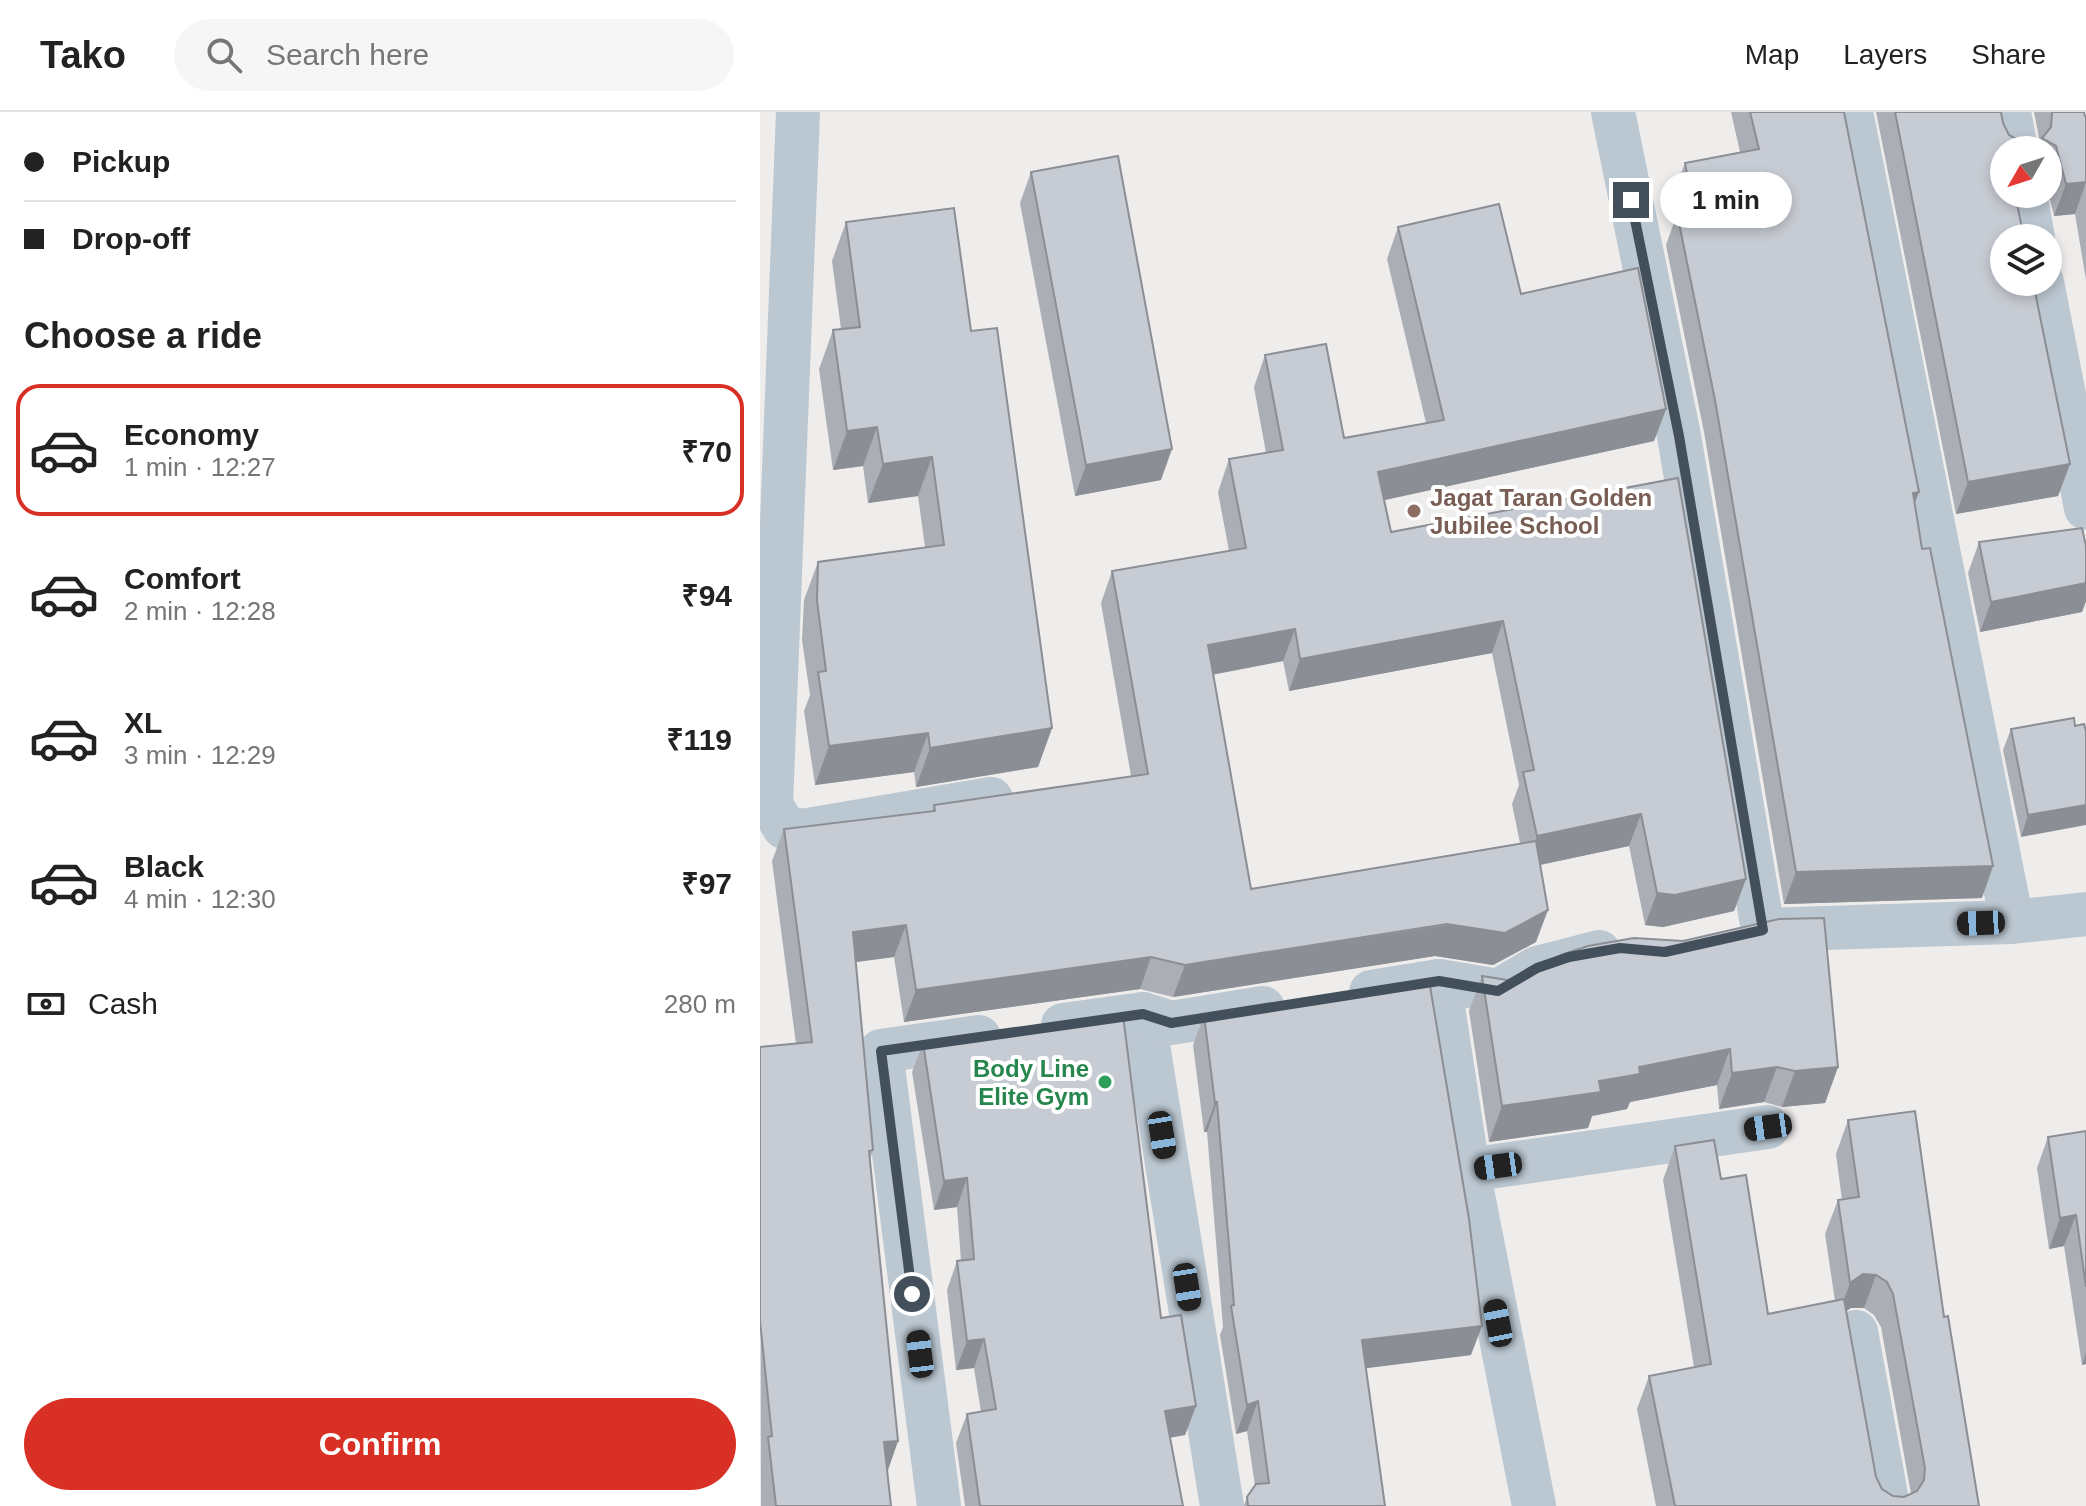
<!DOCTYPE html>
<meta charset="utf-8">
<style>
body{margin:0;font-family:Arial,sans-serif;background:#f6f6f6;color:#222;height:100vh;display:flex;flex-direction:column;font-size:30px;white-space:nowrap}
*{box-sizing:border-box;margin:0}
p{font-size:26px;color:#767676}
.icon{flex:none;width:44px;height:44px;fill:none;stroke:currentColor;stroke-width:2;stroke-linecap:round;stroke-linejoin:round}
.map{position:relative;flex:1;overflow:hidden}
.drawer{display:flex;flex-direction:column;background:#fff;width:760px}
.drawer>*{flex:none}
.top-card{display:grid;align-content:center;height:176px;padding:0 24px;background:#fff}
.needle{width:52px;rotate:231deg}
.tools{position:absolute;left:1230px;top:24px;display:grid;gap:16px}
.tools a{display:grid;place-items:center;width:72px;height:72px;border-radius:50%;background:#fff;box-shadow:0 4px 12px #0003;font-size:40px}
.end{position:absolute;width:36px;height:36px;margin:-18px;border:10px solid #43505b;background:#fff;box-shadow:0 0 0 4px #fff}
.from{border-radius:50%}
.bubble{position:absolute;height:56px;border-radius:28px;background:#fff;box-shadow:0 4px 12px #0003;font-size:26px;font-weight:700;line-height:56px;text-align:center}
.car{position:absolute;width:24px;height:48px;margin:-24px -12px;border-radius:10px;box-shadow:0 0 6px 2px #0007;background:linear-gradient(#222 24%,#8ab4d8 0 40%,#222 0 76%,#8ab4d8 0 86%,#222 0)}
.top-card b{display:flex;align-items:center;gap:28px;height:76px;font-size:30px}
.top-card b+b{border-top:2px solid #e0e0e0}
.top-card i{width:20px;height:20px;background:#222}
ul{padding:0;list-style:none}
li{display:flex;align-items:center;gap:24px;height:132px;margin:0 16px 12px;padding:0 8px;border:4px solid transparent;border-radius:24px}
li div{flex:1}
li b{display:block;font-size:30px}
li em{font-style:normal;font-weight:700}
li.current{border-color:#d93025}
li>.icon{width:72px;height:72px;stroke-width:1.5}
h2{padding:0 24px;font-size:36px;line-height:96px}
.pay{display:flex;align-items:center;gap:20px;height:88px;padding:0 24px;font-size:30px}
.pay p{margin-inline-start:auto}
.primary-button{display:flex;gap:16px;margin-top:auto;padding:16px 24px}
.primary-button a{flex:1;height:92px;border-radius:48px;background:#d93025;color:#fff;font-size:32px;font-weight:700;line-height:92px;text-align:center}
header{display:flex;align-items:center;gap:48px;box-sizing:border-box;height:112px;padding:0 40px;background:#fff;border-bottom:2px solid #e0e0e0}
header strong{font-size:38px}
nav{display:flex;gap:44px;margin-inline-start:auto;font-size:28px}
.search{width:560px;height:72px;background:#f6f6f6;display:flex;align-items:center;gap:20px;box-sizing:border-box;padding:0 28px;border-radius:44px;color:#767676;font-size:30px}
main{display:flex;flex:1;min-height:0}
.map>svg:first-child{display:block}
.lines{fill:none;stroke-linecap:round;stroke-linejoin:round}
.minor{stroke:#bbc7d1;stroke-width:44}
.wall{fill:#abafb5;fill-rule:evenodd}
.shaded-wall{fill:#8b8e94}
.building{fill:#c7cbd3;stroke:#8b8e94;stroke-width:2}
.route{stroke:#43505b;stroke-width:10}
.education-dot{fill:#8d6e63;stroke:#fff;stroke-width:3}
.leisure-dot{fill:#2e9e5b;stroke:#fff;stroke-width:3}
.labels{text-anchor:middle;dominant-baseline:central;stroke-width:8;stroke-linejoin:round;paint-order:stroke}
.education-label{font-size:24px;font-weight:bold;fill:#785e54;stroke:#fff;text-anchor:start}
.leisure-label{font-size:24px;font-weight:bold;fill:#27864d;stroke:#fff;text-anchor:end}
</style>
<header>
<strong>Tako</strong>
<div class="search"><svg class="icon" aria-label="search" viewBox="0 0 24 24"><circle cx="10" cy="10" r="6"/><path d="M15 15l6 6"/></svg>Search here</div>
<nav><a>Map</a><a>Layers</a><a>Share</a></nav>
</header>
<main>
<section class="drawer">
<div class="top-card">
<b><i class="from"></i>Pickup</b>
<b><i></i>Drop-off</b>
</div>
<h2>Choose a ride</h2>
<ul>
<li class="current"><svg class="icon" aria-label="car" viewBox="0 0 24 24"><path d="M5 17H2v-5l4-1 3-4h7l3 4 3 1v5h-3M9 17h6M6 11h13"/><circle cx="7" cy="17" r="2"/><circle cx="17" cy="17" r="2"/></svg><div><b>Economy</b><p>1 min · 12:27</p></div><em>₹70</em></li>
<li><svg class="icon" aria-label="car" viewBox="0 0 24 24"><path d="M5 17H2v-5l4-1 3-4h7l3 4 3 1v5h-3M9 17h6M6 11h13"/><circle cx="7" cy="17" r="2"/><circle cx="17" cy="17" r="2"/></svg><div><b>Comfort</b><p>2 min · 12:28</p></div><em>₹94</em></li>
<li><svg class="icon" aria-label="car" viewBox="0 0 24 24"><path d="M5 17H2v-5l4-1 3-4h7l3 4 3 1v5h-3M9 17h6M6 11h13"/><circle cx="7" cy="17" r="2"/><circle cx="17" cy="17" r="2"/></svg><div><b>XL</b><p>3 min · 12:29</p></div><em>₹119</em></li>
<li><svg class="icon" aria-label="car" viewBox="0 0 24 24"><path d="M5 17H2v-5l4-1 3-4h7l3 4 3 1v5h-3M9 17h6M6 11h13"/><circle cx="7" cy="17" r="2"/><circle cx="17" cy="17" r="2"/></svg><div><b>Black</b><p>4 min · 12:30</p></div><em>₹97</em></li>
</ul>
<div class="pay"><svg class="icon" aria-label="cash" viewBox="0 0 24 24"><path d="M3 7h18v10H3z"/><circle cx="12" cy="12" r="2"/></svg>Cash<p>280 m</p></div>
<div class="primary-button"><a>Confirm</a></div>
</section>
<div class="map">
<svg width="1326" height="1394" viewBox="0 0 1326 1394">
<rect width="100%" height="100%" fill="#efecec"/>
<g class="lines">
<!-- minor -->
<g class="minor">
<path d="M38,0l-27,693 13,22 18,4 189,-32"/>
<path d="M853,0l66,324 84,494"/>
<path d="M1091,0l161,810"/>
<path d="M1249,0l7,38"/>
<path d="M1265,82l8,44"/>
<path d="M1282,170l44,226"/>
<path d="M1005,818l247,-8 74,-8"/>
<path d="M679,869l29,189 66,336"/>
<path d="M611,880l68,-11 59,10 39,-23 62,-16"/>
<path d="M383,902l79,492"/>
<path d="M303,913l80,-11 28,9 92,-15"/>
<path d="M708,1058l300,-43"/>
<path d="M1096,1220l32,174"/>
<path d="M179,1394l-58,-455 98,-14"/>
</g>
</g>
<!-- wall -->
<g class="wall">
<path d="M971,0h113l75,380 -5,12 68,394 -198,6 -80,-472 -38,-187 11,-31 -4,-19 12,-32 55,-11z"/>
<path d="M1116,0h125l3,38 66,314 -12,32 -102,18z"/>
<path d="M1274,0h50l1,4h1v164l-11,-66 -21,2 -6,-24v-42h-10l2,-7z"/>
<path d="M271,60l130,308 -86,16 -55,-293z"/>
<path d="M86,110l125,109 81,397 -14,39 -122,20 -2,-15 -99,13 -11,-74 6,-16 -8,-55 2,-40 14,-38 107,-15 -7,-51 -50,7 -5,-37 -30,4 -14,-101 14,-39 8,-1 -9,-68z"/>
<path d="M638,115l123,67 145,115 -12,32 -270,59 7,32 287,-54 68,401 -12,32 -71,16 -18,-2 -16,-79 -89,19 -4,77 -43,23 -58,-9 -262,41 -33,-8 -236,33 -10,-65 -38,5 17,188 -3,10 28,281 -11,29 4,36h-130l-1,-459 36,-3 -24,-183 12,-32 148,-18 2,-6 197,-29 -30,-173 11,-32 117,-20 -11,-59 11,-33 37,-6 -12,-66 11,-32 79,83 82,-15 -39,-164zM732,541l27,132 -7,19 8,39 -269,46 -38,-215 70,-13 6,30z"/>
<path d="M1219,430l107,4v55l-4,11 -102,20 -12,-59z"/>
<path d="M1314,606l-53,119 -18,-87 8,-21z"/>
<path d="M722,864l25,4 16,-3 315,90 -13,36 -43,4 -18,-5 -45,7 -2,-24 -87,17 -3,7 -35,7 -4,12 -99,14 -20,-131z"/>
<path d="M444,903l267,340 -105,13 19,138h-141l3,-9 8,-11 -8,-55 -11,3 -16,-99 3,-8 -16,-195h-3l-11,-87z"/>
<path d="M163,931l238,275 35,88 -11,29 -15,3 13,68h-218l-9,-63 11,-29 14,-2 -7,-44 -18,2 -9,-80 10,-29h4l-4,-54 -23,3 -22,-138z"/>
<path d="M1088,1008l96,197 35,189h-323l-19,-97 12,-33 45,-9 -31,-187 12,-34 46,33 47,135 67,-13 -10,-67 13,-34h4l-6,-46zM1091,1196h13l10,7 7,12 30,167 -7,3 -11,-1 -11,-7 -6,-12 -30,-166z"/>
<path d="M1326,1019v233l-4,1 -18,-119 -15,3 -12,-81 11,-31z"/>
</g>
<!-- shaded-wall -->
<g class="shaded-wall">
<path d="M1326,70l-11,32 -21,2 12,-32z"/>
<path d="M906,297l-12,32 -287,63 11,-32z"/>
<path d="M117,315l-14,39 -30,4 14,-39z"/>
<path d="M412,337l-11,31 -86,16 11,-31z"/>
<path d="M172,345l-14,39 -50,7 15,-39z"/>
<path d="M1310,352l-12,32 -102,18 12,-32z"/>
<path d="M1159,380l-12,32 6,-31z"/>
<path d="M1326,471v18l-4,11 -102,20 11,-30z"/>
<path d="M743,509l-11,32 -203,38 11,-32z"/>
<path d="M535,517l-12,32 -87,17 12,-33z"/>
<path d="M292,616l-14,39 -122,20 14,-39z"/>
<path d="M168,621l-14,39 -99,13 14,-39z"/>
<path d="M1326,693v20l-65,12 7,-22z"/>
<path d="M881,702l-12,32 -104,22 12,-32z"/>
<path d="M1233,754l-11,32 -198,6 12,-32z"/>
<path d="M986,767l-12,32 -71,16 -18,-2 12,-32z"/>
<path d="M788,798l-12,32 -43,23 -58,-9 -262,41 12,-32z"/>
<path d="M146,813l-12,32 -53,7 12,-32z"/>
<path d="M391,845l-11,32 -236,33 12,-32z"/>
<path d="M970,937l-13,36 -87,17 -3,7 -35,7 -4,12 -99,14 13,-36 97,-25 40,-14z"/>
<path d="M1017,955l-13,35 -45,7 13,-36z"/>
<path d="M1078,955l-13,36 -43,4 13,-36z"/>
<path d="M457,990l-10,30h-3l11,-29z"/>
<path d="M207,1066l-10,29 -23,3 10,-29z"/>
<path d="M1316,1103l-12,31 -15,3 11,-31z"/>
<path d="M1103,1162l13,1 -12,33h-13l-13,8 12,-33z"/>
<path d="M722,1214l-11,29 -119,15 10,-30z"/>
<path d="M224,1227l-10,29 -18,2 11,-29z"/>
<path d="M1326,1241v11l-4,1z"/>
<path d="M498,1289l-11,30 -11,3 11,-29z"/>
<path d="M436,1294l-11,29 -31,5 11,-29z"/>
<path d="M138,1329l-11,32 -3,-31z"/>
</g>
<!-- building -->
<g class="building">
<path d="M990,0h94l75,380 -6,1 9,56 8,-1 63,318 -197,6 -81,-472 -38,-187 17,-3 -9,-47 74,-14z"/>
<path d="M1135,0h106l2,11 6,12 13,7 -6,8h-12v44h11l9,44h-20v44h29l37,182 -102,18z"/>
<path d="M1292,0h32l1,4h1v66l-20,2 -10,-38 -14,-8 9,-11z"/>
<path d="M358,44l54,293 -86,16 -55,-293z"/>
<path d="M739,92l22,90 117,-26 28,141 -288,63 13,60 287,-54 68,401 -71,16 -18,-2 -16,-79 -104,22 -14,-64 11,-2 -31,-149 -203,38 -5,-30 -87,16 43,244 285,-48 12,69 -43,23 -58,-9 -262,41 -34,-8 -235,33 -10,-65 -53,7 20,218 -4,1 29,290 -14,1 7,64h-115l-8,-69 4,-1 -12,-115v-274l52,-5 -28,-213 151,-18 -1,-6 214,-31 -36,-203 134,-23 -17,-89 54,-9 -18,-95 61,-11 18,94 100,-18 -46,-193z"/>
<path d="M194,96l17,123 26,-3 55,400 -122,20 -2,-15 -99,13 -11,-74 8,-1 -9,-70 1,-39 126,-17 -12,-88 -49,7 -6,-37 -30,4 -14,-101 27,-3 -14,-105z"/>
<path d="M1322,416l4,18v37l-95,19 -12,-60z"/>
<path d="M1314,606l1,8 9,-2 2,7v74l-58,10 -17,-86z"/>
<path d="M1064,806l14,149 -43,4 -18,-4 -45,6 -2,-24 -91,18 1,7 -41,7 2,11 -99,14 -20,-130 25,4 16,-3 38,-22 27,-9 46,-8 49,3 96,-22z"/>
<path d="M669,868l40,239 13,107 -120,14 23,166h-137l-1,-9 9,-13 13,-1 -11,-82 -11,4 -16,-99 3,-1 -17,-203 -2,1 -11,-88z"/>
<path d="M363,903l38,303 20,-3 15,91 -31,5 18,95h-203l-13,-92 29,-5 -12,-70 -17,2 -10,-80 17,-2 -7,-81 -23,3 -21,-138z"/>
<path d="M1155,999l29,206 4,-1 31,190h-304l-26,-130 62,-12 -36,-218 39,-6 7,39 25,-4 22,139 76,-15 32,178 6,12 11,7 11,1 13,-6 7,-11 1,-12 -32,-174 -6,-12 -11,-7 -13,-1 -13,9 -12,-83 21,-3 -11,-77z"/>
<path d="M1326,1019v156l-10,-72 -16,3 -12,-81z"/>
</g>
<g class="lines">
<!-- route -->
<path class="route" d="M152,1182l-31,-243 262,-37 28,9 268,-42 59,10 39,-23 32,-11 51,-9 45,4 98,-22 -84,-494 -48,-236"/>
</g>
<!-- markers -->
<circle class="education-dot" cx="654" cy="399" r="8"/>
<circle class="leisure-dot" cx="345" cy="970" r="8"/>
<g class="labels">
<!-- education labels -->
<g class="education-label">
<text x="670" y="385">Jagat Taran Golden<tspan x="670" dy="28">Jubilee School</tspan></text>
</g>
<!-- leisure labels -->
<g class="leisure-label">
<text x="329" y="956">Body Line<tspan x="329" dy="28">Elite Gym</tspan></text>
</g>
</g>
</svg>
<div class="tools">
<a><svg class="needle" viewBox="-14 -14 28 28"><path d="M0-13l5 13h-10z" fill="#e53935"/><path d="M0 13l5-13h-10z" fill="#767676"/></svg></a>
<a><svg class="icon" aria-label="layers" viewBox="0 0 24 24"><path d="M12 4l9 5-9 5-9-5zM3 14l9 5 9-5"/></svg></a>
</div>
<i class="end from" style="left:152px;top:1182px"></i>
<i class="end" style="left:871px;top:88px"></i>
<div class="bubble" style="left:900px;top:60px;width:132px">1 min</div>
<i class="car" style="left:1221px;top:811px;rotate:268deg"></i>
<i class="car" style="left:1008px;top:1015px;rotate:262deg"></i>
<i class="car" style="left:402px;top:1023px;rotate:171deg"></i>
<i class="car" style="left:738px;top:1054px;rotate:262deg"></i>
<i class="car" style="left:427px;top:1175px;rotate:171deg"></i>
<i class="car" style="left:738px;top:1211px;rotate:349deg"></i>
<i class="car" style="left:160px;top:1242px;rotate:353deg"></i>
</div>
</main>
